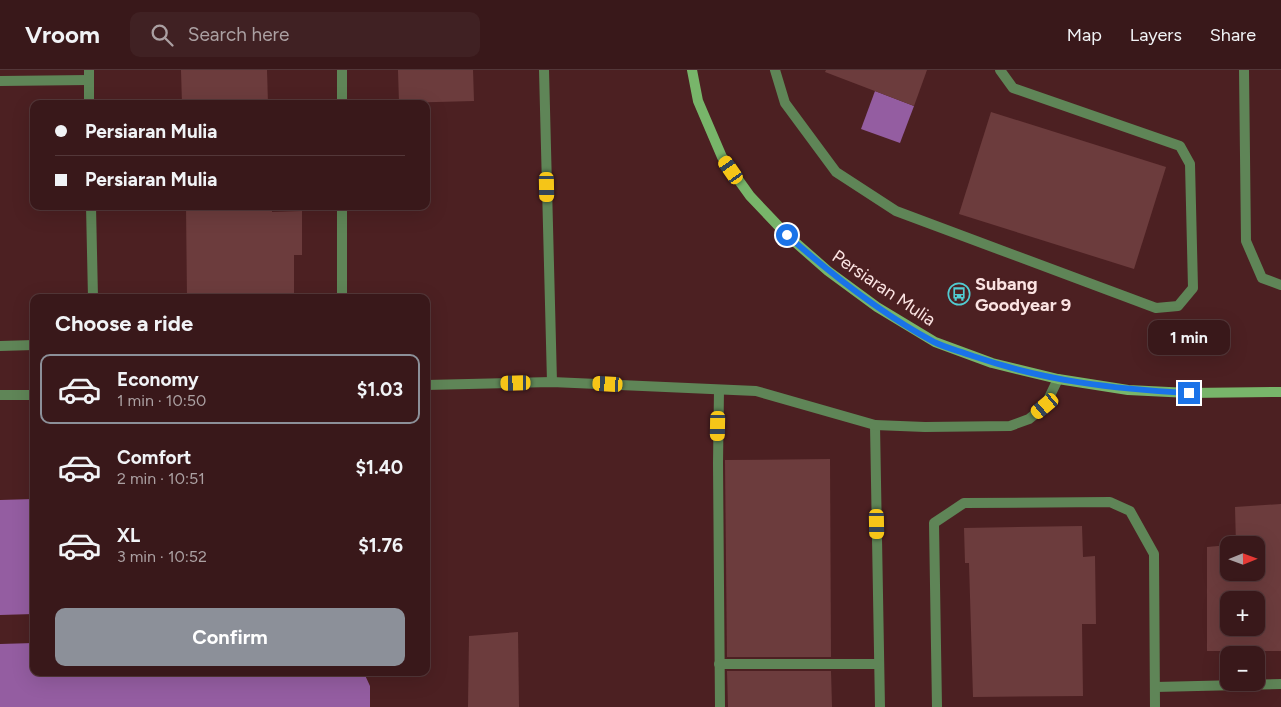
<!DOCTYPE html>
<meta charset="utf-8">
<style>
body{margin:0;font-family:Figtree,sans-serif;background:#402123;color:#f1f3f6;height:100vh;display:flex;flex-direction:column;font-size:19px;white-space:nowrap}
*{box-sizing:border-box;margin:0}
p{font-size:16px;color:#aba0a2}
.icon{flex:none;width:28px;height:28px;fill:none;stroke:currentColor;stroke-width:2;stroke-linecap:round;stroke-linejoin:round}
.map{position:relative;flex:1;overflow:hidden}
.drawer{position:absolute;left:30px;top:224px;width:400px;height:382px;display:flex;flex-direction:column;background:#39181a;border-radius:10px;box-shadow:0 5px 20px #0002,0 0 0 1px #533739}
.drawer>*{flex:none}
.guide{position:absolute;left:30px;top:30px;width:400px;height:110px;border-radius:10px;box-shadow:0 5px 20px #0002,0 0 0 1px #533739;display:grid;align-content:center;height:110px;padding:0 25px;background:#39181a}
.needle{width:32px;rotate:89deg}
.controls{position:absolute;left:1220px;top:466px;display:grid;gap:10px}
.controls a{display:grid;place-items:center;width:45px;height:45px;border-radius:10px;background:#39181a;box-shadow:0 5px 20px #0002,0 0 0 1px #533739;font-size:25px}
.end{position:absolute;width:22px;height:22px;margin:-11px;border:6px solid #1a73e8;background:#fff;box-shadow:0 0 0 2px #fff}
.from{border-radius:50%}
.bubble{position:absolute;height:35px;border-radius:10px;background:#39181a;box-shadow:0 5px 20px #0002,0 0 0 1px #533739;font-size:16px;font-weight:700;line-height:35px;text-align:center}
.car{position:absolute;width:15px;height:30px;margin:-15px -8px;border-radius:6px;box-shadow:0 0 4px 1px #0007;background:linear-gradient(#f5c518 24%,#345 0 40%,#f5c518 0 76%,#345 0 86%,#f5c518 0)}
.guide b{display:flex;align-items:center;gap:18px;height:48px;font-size:19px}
.guide b+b{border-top:1px solid #533739}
.guide i{width:12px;height:12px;background:#f1f3f6}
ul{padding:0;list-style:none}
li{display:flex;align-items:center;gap:15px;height:70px;margin:0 10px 8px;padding:0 15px;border:2px solid transparent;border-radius:10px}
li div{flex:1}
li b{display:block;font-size:19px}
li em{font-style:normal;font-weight:700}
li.current{border-color:#8c9099}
li>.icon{width:45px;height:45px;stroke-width:1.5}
h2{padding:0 25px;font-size:22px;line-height:60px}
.cta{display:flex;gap:10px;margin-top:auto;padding:10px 25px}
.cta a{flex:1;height:58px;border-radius:10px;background:#8c9099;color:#fff;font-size:20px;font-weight:700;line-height:58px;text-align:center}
header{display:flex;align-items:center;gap:30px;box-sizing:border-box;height:70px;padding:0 25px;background:#39181a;border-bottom:1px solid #533739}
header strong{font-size:24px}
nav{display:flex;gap:28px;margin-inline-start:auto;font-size:18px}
.search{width:350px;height:45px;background:#402123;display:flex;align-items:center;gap:12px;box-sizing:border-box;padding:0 18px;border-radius:10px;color:#aba0a2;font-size:19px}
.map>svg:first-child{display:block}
.water{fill:#945da1}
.building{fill:#6c3c3d;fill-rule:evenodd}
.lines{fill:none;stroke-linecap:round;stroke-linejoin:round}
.lane{stroke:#5f8557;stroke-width:10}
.street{stroke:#5f8557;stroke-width:10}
.secondary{stroke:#78b56a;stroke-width:10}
.route{stroke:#1a73e8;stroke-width:6}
.labels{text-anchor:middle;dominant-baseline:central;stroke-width:4;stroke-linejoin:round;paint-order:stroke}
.poi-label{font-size:18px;font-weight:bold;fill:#fbe3e2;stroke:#4c2022;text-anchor:start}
.street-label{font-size:18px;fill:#fbe3e2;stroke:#4c2022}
</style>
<header>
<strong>Vroom</strong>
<div class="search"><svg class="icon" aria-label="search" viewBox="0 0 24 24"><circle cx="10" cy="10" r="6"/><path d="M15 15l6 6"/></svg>Search here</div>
<nav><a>Map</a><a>Layers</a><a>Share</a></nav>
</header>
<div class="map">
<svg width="1281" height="637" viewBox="0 0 1281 637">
<rect width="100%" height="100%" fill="#4c2022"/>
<!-- water -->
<g class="water">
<path d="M875,21l39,15 -14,37 -39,-14z"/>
<path d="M34,429v115l-34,1v-115z"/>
<path d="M34,573v29l330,1 6,13v21h-370v-63z"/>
</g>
<!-- building -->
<g class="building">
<path d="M181,0h86l1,34h-86z"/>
<path d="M398,0h75l1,31 -75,2z"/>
<path d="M826,0h101l-13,36 -89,-34z"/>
<path d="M991,42l175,55 -32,102 -175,-55z"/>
<path d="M186,136h86v6l30,-1v44h-8v43h-107z"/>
<path d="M830,389l1,198h-104l-2,-197z"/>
<path d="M1281,434v147h-74v-104l22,-2v27h27v-27h-25h5l-1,-38zM1229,530h27v28h-27z"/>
<path d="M1082,456l1,31 12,-1 1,68h-14l1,72 -110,1 -4,-134h-4l-1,-35z"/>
<path d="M518,562l1,75h-51l1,-71z"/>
<path d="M727,601h104l1,36h-104z"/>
</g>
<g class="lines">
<!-- lane -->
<g class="lane">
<path d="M89,0v34"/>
<path d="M342,0v34"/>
<path d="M544,0l8,312"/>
<path d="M775,0l10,33 51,69 60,39 260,97 22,-2 15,-18 -3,-124 -10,-18 -167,-58 -13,-18"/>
<path d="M1244,0l2,171 16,37 19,7"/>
<path d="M0,11l89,-1"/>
<path d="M91,136l2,92"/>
<path d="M342,136v92"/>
<path d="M0,276l34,-1"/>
<path d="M426,315l126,-3 204,9 119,34 5,282"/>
<path d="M719,320l-1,73 2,244"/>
<path d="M0,325h34"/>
<path d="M719,594h160"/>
<path d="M1155,617l126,-3"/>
<path d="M937,637l-3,-184 30,-20 146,-1 20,9 24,43 1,153"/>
</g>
<!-- street -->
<path class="street" d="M875,355l50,2 85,-1 19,-7 16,-13 13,-27"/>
<!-- secondary -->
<path class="secondary" d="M692,0l6,31 24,56 28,39 37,39 41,36 49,36 58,35 57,21 66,16 70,11 61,3 92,-1"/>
</g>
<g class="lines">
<!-- route -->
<path class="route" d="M787,165c45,40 93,78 147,107 12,6 26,9 39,14 72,25 141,33 216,37"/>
</g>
<!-- icons -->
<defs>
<g id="bus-ring" transform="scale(1.125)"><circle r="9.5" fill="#4c2022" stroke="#51ccd2" stroke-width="1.5"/><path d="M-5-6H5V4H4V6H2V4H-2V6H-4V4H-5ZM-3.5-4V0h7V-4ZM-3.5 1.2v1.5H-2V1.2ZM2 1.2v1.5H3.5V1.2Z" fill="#51ccd2"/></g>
</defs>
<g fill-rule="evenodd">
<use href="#bus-ring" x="959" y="224"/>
</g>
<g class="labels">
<!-- poi labels -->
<g class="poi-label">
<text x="975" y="214">Subang<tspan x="975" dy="21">Goodyear 9</tspan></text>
</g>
<!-- street labels -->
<g class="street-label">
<text transform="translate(884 218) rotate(34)">Persiaran Mulia</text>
</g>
</g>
</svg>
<div class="controls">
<a><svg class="needle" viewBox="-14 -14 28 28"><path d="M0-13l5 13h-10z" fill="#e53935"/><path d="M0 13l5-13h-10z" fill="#aba0a2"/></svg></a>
<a>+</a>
<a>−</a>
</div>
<i class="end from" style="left:787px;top:165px"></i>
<i class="end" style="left:1189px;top:323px"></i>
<div class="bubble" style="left:1148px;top:250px;width:82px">1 min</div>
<i class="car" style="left:731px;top:100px;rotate:325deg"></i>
<i class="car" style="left:547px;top:117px;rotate:179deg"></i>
<i class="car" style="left:516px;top:313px;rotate:269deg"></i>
<i class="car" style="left:608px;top:314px;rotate:273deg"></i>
<i class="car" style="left:1045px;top:336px;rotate:230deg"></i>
<i class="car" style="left:718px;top:356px;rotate:181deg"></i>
<i class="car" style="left:877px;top:454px;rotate:179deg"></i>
<div class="guide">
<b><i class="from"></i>Persiaran Mulia</b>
<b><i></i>Persiaran Mulia</b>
</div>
<section class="drawer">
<h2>Choose a ride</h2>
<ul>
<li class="current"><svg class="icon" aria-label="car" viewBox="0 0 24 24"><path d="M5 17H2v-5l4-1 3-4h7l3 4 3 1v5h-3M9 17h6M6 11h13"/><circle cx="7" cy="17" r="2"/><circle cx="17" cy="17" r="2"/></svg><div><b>Economy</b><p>1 min · 10:50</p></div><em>$1.03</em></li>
<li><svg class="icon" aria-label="car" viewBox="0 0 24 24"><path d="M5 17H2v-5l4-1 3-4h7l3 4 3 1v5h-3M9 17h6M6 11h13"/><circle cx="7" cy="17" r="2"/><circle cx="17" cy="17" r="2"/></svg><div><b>Comfort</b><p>2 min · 10:51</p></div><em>$1.40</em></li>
<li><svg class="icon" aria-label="car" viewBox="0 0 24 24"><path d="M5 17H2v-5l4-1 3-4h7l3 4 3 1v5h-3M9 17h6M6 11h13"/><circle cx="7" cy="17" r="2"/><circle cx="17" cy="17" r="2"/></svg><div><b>XL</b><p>3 min · 10:52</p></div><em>$1.76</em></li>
</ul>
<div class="cta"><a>Confirm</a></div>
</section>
</div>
